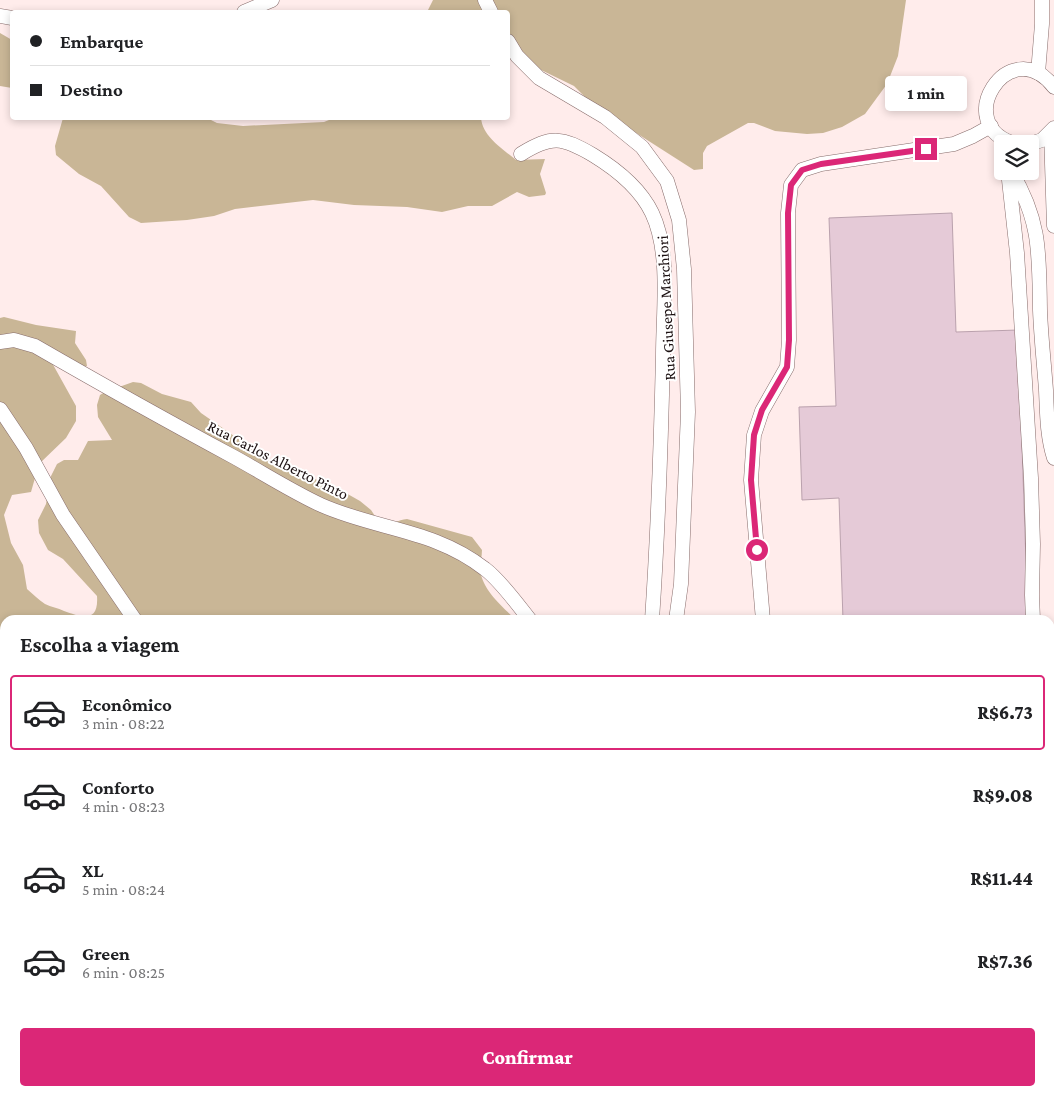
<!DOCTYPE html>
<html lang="pt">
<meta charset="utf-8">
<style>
body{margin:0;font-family:"Crimson Pro",serif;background:#f2f2f2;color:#202124;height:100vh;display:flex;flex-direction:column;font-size:19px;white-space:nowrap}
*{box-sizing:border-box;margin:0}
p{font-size:16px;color:#757577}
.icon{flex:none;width:28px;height:28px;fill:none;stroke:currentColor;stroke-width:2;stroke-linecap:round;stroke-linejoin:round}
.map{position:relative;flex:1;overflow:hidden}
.panel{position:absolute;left:0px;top:615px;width:1055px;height:481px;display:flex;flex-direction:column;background:#fff;border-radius:15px 15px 0 0;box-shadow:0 2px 8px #0003}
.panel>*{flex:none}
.guide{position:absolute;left:10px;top:10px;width:500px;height:110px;border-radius:5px;box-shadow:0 2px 8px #0003;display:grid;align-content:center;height:110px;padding:0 20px;background:#fff}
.tools{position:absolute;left:994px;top:135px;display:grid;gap:10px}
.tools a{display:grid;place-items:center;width:45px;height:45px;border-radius:5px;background:#fff;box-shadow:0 2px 8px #0003;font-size:25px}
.end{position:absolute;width:22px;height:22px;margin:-11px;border:6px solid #db2777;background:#fff;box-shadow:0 0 0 2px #fff}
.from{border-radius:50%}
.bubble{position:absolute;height:35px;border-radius:5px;background:#fff;box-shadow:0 2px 8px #0003;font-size:16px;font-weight:800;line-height:35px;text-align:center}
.guide b{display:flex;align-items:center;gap:18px;height:48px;font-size:19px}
.guide b+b{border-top:1px solid #e0e0e0}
.guide i{width:12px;height:12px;background:#202124}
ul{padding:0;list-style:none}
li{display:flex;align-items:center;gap:15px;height:75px;margin:0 10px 8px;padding:0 10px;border:2px solid transparent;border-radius:5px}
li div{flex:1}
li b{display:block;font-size:19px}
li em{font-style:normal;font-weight:800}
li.active{border-color:#db2777}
li>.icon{width:45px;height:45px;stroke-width:1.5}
h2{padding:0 20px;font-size:22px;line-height:60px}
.button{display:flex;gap:10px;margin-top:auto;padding:10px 20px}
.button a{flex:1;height:58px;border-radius:5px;background:#db2777;color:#fff;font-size:20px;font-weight:800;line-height:58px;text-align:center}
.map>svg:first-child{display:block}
.forest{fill:#c9b696}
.building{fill:#e5cad7;stroke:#baa1ad}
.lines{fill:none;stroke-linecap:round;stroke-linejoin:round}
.minor-casing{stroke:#876c6b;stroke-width:15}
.minor{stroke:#fff;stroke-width:14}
.route{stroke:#db2777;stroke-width:6}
.labels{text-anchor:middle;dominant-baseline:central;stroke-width:4;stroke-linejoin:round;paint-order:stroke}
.street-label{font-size:16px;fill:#1c1112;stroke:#fff}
</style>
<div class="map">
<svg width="1054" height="1096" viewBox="0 0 1054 1096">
<rect width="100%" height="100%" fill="#ffeceb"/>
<!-- forest -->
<g class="forest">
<path d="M433,0h45l6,12h-57z"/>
<path d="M481,0h425l-8,56 -11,28 -22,30 -23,13 -19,6 -16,1 -32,-3 -21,-8h-6l-41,23 -4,7v16l-9,1 -100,-64 -20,-20 -39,-19 -27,-34v-21h-17z"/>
<path d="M0,33l12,7v48l-12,-2z"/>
<path d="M63,118h144l10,5 26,3 81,-4 10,-4h147c2,19 21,30 35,42l29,-1 -5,15 6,19 -1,2 -16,2 -12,-5 -25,14h-24l-26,6 -35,-5 -53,-2 -41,-5 -78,9 -21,7 -27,4 -46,3 -12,-6 -28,-31 -22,-12 -23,-19 -1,-9z"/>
<path d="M4,317l32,8 40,6 -1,12 11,17 1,6 -9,2 -27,-7 25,45v15l-10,17 -27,26 -8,28 -19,3 -8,20 7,28 12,22 4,24c6,5 12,11 18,15 6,3 13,4 19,7 17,6 35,13 33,-15l-34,-37 -15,-9 -9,-17 -1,-13 8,-16 5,-28 6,-12 7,-4h14l10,-19 24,-1 -14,-23 -1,-12 3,-10 5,-3 28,-10 8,1 21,11 29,8 10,11 69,48 67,27 23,13 11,9 10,15c10,1 16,-5 26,-6l65,18 10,13c0,6 -2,13 -2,20 3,21 22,36 36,50h-511v16l-5,-2v-316z"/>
<path d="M0,1014l5,6v71h418l-3,5h-420z"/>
<path d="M515,1091h80v5h-87z"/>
</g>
<!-- building -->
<g class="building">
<path d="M952,213l4,119 62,-2 10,290h-185l-4,-122 -37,2 -3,-93 37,-1 -7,-188z"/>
<rect x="1050" y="852" width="4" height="174"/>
</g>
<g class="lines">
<!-- minor casing -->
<g class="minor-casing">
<g id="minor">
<path d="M485,0l6,12"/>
<path d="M244,12l28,-12"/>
<path d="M0,16l12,2"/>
<path d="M508,41l9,15 22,22 66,39 37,30 25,34 12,39 5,49 4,143 -7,172 -5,36"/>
<path d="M1038,73l4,-49v-24"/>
<path d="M1051,132l3,94"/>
<path d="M1016,144c-67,-18 -7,-114 38,-57"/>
<path d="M1030,144l12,-4 12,-12"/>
<path d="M521,154c31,-19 41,-17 72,1 23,14 47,33 59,58 19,40 11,98 11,142 -2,89 -5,177 -11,265"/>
<path d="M1008,171l9,82 14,225 2,66 -1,51 1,25"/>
<path d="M1011,171c30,50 28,83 29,139 1,27 4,53 6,80 1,23 1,46 8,68"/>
<path d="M0,342l14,-2 21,6c66,38 132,75 199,111 29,16 57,34 87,48 56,25 113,24 164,64 15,11 33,36 45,51"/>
<path d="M0,409l26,39 37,67 72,105"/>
<path d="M763,620l-12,-140 3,-45 8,-24 25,-44 2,-27 -1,-127 3,-28 11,-15 19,-6 133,-20 19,-8 18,-10"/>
<path d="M0,708l5,-2"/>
<path d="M1050,829l4,3"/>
<path d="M1050,1051h4"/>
<path d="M601,1096v-5"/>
<path d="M825,1096v-5"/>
</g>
</g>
<!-- minor -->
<use href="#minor" class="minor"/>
</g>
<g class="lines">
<!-- route -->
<path class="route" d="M757,550l-6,-70 3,-45 8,-25 25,-43 2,-27 -1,-127 3,-28 11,-15 19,-6 105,-15"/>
</g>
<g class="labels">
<!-- street labels -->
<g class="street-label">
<text transform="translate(666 308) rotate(-93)">Rua Giusepe Marchiori</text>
<text transform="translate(278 460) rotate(27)">Rua Carlos Alberto Pinto</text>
</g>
</g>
</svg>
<div class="tools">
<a><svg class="icon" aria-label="layers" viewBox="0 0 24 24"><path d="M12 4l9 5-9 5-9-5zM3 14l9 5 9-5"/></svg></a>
</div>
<i class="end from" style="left:757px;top:550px"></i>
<i class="end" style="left:926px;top:149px"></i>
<div class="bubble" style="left:885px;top:76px;width:82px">1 min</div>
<div class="guide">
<b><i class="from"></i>Embarque</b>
<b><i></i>Destino</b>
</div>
<section class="panel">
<h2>Escolha a viagem</h2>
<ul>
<li class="active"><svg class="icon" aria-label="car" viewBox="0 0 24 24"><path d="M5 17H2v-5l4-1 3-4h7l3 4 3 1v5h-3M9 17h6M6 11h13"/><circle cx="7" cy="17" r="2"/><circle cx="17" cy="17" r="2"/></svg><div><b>Econômico</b><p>3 min · 08:22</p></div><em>R$6.73</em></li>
<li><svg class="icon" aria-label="car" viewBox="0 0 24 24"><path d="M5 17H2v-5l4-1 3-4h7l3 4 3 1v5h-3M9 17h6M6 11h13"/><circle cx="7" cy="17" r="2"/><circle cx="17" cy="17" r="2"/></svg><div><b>Conforto</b><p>4 min · 08:23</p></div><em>R$9.08</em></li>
<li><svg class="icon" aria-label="car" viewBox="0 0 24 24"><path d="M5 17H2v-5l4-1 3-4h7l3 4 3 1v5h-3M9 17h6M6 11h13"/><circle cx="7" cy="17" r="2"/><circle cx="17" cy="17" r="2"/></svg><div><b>XL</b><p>5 min · 08:24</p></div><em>R$11.44</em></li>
<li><svg class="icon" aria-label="car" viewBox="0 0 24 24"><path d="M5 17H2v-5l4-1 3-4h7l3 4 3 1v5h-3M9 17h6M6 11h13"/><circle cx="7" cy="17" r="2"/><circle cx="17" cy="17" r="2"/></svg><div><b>Green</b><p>6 min · 08:25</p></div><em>R$7.36</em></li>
</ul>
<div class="button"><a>Confirmar</a></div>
</section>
</div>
